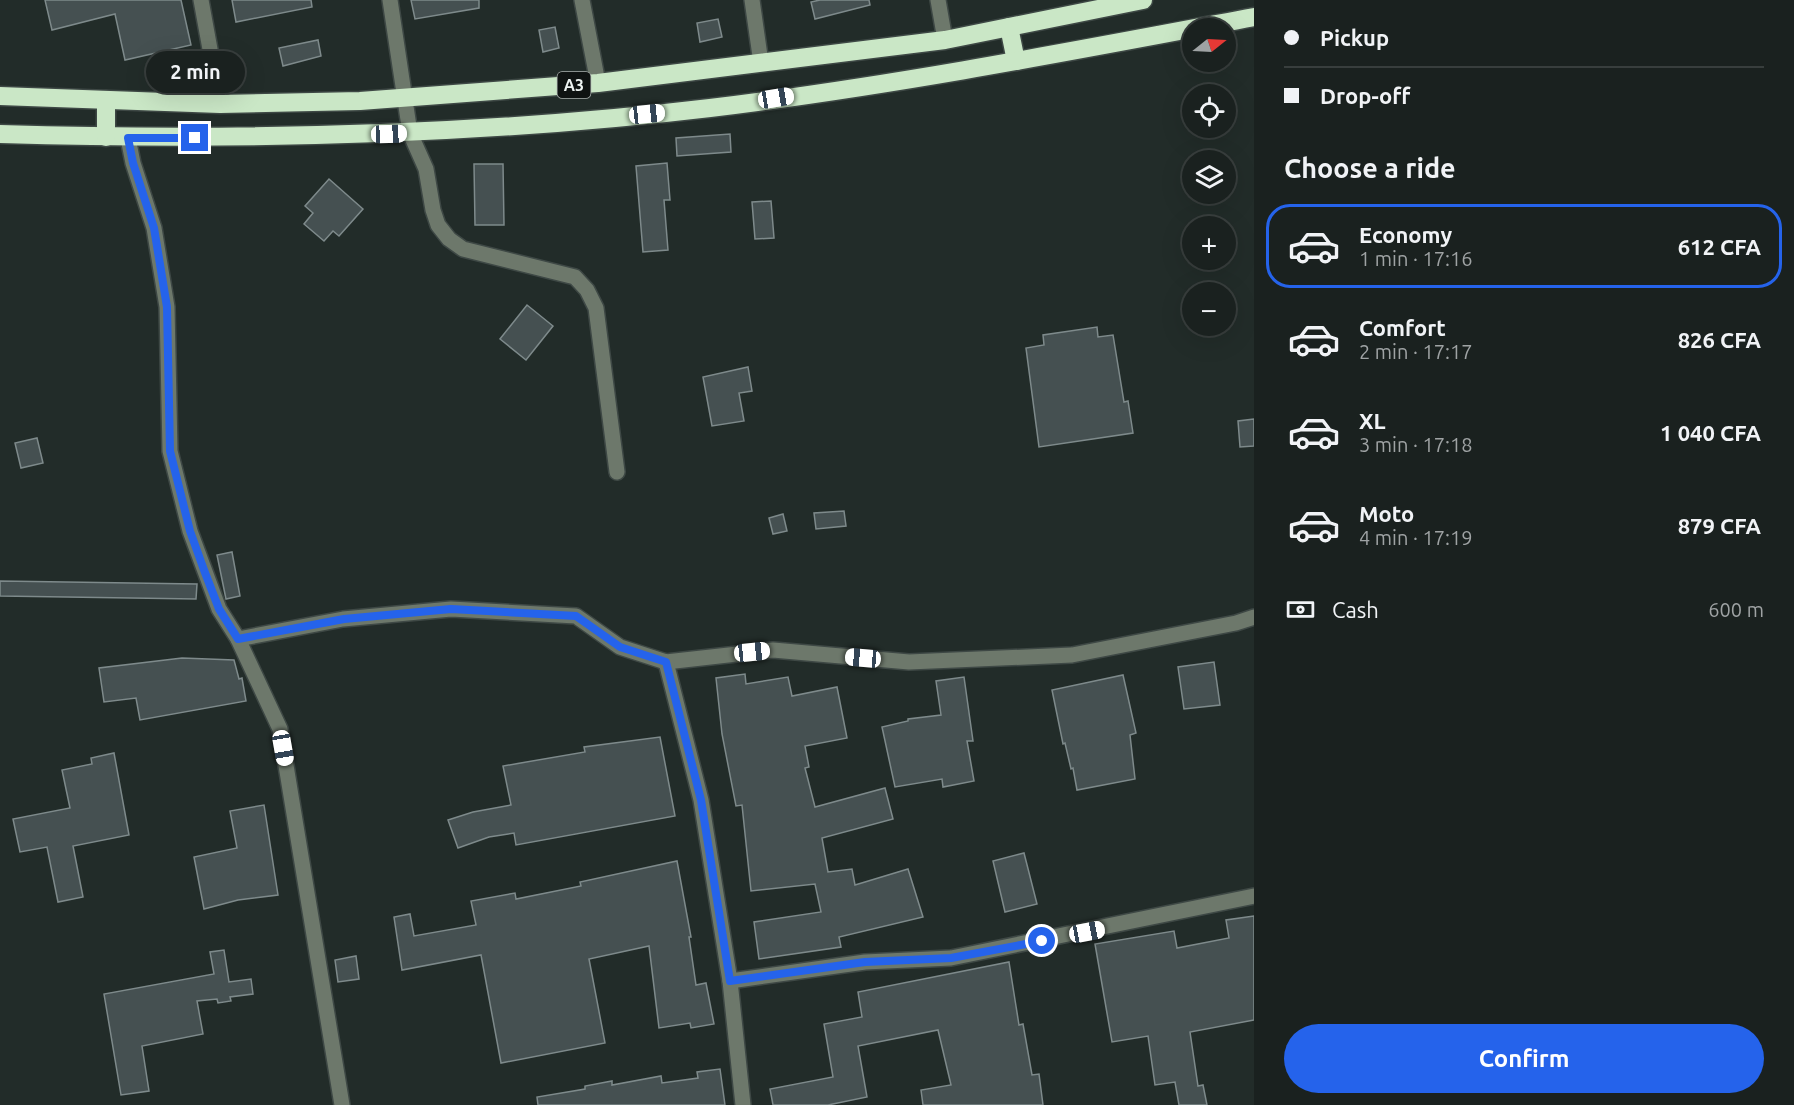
<!DOCTYPE html>
<meta charset="utf-8">
<style>
body{margin:0;font-family:Ubuntu,sans-serif;background:#272e2c;color:#f1f3f6;height:100vh;display:flex;flex-direction:column;font-size:22px;white-space:nowrap}
*{box-sizing:border-box;margin:0}
p{font-size:20px;color:#9fa3a4}
.icon{flex:none;width:33px;height:33px;fill:none;stroke:currentColor;stroke-width:2;stroke-linecap:round;stroke-linejoin:round}
.map{position:relative;flex:1;overflow:hidden}
.details{display:flex;flex-direction:column;background:#1a211f;width:540px}
.details>*{flex:none}
.guide{display:grid;align-content:center;height:132px;padding:0 30px;background:#1a211f}
.needle{width:39px;rotate:72deg}
.buttons{position:absolute;left:1182px;top:18px;display:grid;gap:12px}
.buttons a{display:grid;place-items:center;width:54px;height:54px;border-radius:50%;background:#1a211f;box-shadow:0 6px 24px #0002,0 0 0 2px #383e3d;font-size:30px}
.end{position:absolute;width:27px;height:27px;margin:-14px;border:8px solid #2563eb;background:#fff;box-shadow:0 0 0 3px #fff}
.from{border-radius:50%}
.bubble{position:absolute;height:42px;border-radius:21px;background:#1a211f;box-shadow:0 6px 24px #0002,0 0 0 2px #383e3d;font-size:20px;font-weight:700;line-height:42px;text-align:center}
.car{position:absolute;width:18px;height:36px;margin:-18px -9px;border-radius:8px;box-shadow:0 0 4px 2px #0007;background:linear-gradient(#fff 24%,#345 0 40%,#fff 0 76%,#345 0 86%,#fff 0)}
.guide b{display:flex;align-items:center;gap:21px;height:57px;font-size:22px}
.guide b+b{border-top:2px solid #383e3d}
.guide i{width:15px;height:15px;background:#f1f3f6}
ul{padding:0;list-style:none}
li{display:flex;align-items:center;gap:18px;height:84px;margin:0 12px 9px;padding:0 18px;border:3px solid transparent;border-radius:24px}
li div{flex:1}
li b{display:block;font-size:22px}
li em{font-style:normal;font-weight:700}
li.selected{border-color:#2563eb}
li>.icon{width:54px;height:54px;stroke-width:1.5}
h2{padding:0 30px;font-size:27px;line-height:72px}
.pay{display:flex;align-items:center;gap:15px;height:66px;padding:0 30px;font-size:22px}
.pay p{margin-inline-start:auto}
.cta{display:flex;gap:12px;margin-top:auto;padding:12px 30px}
.cta a{flex:1;height:69px;border-radius:36px;background:#2563eb;color:#fff;font-size:24px;font-weight:700;line-height:69px;text-align:center}
main{display:flex;flex:1;min-height:0}
.map>svg:first-child{display:block}
.building{fill:#455051;stroke:#7e8a8b;stroke-width:1.5}
.lines{fill:none;stroke-linecap:round;stroke-linejoin:round}
.minor-casing{stroke:#3e4845;stroke-width:18}
.highway-casing{stroke:#3e4845;stroke-width:21}
.minor{stroke:#6d786b;stroke-width:15}
.highway{stroke:#cae7c6;stroke-width:18}
.route{stroke:#2563eb;stroke-width:8}
.labels{text-anchor:middle;dominant-baseline:central;stroke-width:5;stroke-linejoin:round;paint-order:stroke}
.shield{fill:#0f1312;stroke:#aab0ae;stroke-width:1.5}
.shield-label{font-size:16px;font-weight:bold;fill:#edf3f1}
</style>
<main>
<div class="map">
<svg width="1254" height="1105" viewBox="0 0 1254 1105">
<rect width="100%" height="100%" fill="#222c29"/>
<!-- building -->
<g class="building">
<path d="M45,0h136l10,45 -66,15 -10,-46 -63,16z"/>
<path d="M232,0h79l1,7 -76,15z"/>
<path d="M411,0h68v8l-64,11z"/>
<path d="M820,0h49l1,5 -55,14 -4,-17z"/>
<path d="M718,19l4,18 -22,5 -3,-19z"/>
<path d="M555,27l4,21 -16,4 -4,-22z"/>
<path d="M318,40l3,16 -38,10 -4,-18z"/>
<path d="M730,134l1,18 -54,4 -1,-18z"/>
<path d="M667,163l3,37h-6l4,50 -25,2 -7,-86z"/>
<path d="M474,164h29l1,61h-29z"/>
<path d="M329,179l34,30 -24,27 -6,-5 -9,10 -20,-17 9,-11 -8,-7z"/>
<path d="M771,201l3,37 -19,1 -3,-37z"/>
<path d="M527,305l26,21 -27,34 -26,-21z"/>
<path d="M1097,327l1,10 15,-2 11,67 4,-1 5,32 -94,14 -13,-99 18,-3 -1,-10z"/>
<path d="M748,367l4,24 -13,2 5,28 -32,5 -9,-49z"/>
<path d="M1254,419v27l-14,1 -2,-26z"/>
<path d="M37,438l6,25 -22,5 -6,-25z"/>
<path d="M844,511l2,15 -30,3 -2,-16z"/>
<path d="M783,514l4,17 -14,3 -4,-16z"/>
<path d="M232,552l8,44 -14,3 -9,-44z"/>
<path d="M0,581l197,3 -1,15 -196,-3z"/>
<path d="M182,658l52,2 5,19 3,-1 4,23 -106,19 -4,-22 -32,4 -5,-34z"/>
<path d="M1214,662l6,43 -36,4 -6,-42z"/>
<path d="M745,674l1,10 42,-7 4,19 45,-9 10,51 -42,8 4,21 -4,1 10,39 70,-19 8,31 -71,19 6,34 24,-3 3,16 53,-16 15,48 -84,20 2,10 -82,12 -5,-37 67,-10 -6,-28 -64,7 -9,-86 -6,1 -14,-72 -6,-56z"/>
<path d="M1123,675l13,58 -6,2 5,44 -58,11 -4,-22 -2,1 -6,-26 -2,1 -11,-54z"/>
<path d="M964,677l9,64h-6l7,40 -31,6 -1,-8 -47,8 -13,-60 26,-6v-2l33,-4 -5,-34z"/>
<path d="M660,737l15,79 -159,29 -2,-12 -25,4 -31,11 -10,-28 25,-8 38,-7 -8,-39 82,-14 -1,-5z"/>
<path d="M114,753l15,82 -56,11 10,51 -25,5 -11,-55 -27,5 -7,-33 57,-11 -8,-38 30,-6 -1,-6z"/>
<path d="M264,805l14,90 -40,5 -34,9 -10,-52 43,-9 -7,-37z"/>
<path d="M1024,853l13,51 -32,8 -12,-51z"/>
<path d="M677,861l14,76h-2l7,48 10,-2 8,41 -23,4 -1,-5 -31,5 -10,-82 -60,13 16,84 -104,20 -20,-108 -79,15 -8,-53 16,-3 4,22 62,-11 -5,-24 44,-8 1,6 65,-13 -1,-4z"/>
<path d="M1254,916v104l-64,12 8,54 5,-1 4,20h-28l-4,-23 -20,3 -7,-49 -36,6 -17,-98 79,-13 3,17 52,-10 -3,-18z"/>
<path d="M224,950l5,32 22,-3 2,15 -23,3 1,4 -13,2 -1,-4 -20,2 6,33 -61,12 7,45 -28,4 -17,-101 110,-20 -4,-22z"/>
<path d="M356,956l3,23 -21,3 -3,-22z"/>
<path d="M1009,962l10,63 4,-1 9,51 7,-1 4,31h-120l-2,-15 30,-5 -13,-55 -80,16 9,51 -39,8h-55l-3,-16 63,-12 -9,-53 38,-7 -4,-25z"/>
<path d="M720,1069l5,36h-187l-1,-8 48,-8v-3l27,-5v4l49,-9 1,7 36,-5 -1,-6z"/>
</g>
<g class="lines">
<!-- minor casing -->
<g class="minor-casing">
<g id="minor">
<path d="M201,0l19,104"/>
<path d="M390,0l20,133 16,36 7,41 5,15 11,14 14,10 112,28 12,13 9,18 21,164"/>
<path d="M582,0l16,83"/>
<path d="M752,0l9,63"/>
<path d="M938,0l7,40"/>
<path d="M128,138l5,25 21,65 13,79 3,144 20,80 29,78 19,30 42,90 62,376"/>
<path d="M238,639l105,-20 108,-10 125,7 44,31 46,15 107,-12 136,12 163,-7 164,-32 18,-6"/>
<path d="M666,662l35,138 29,181 13,124"/>
<path d="M730,981l135,-19 86,-4 303,-62"/>
</g>
</g>
<!-- highway casing -->
<g class="highway-casing">
<g id="highway">
<path d="M1009,27l7,34"/>
<path d="M0,96l220,8 140,-3 238,-18 347,-43 198,-40"/>
<path d="M0,134c237,7 474,2 710,-26 182,-22 363,-57 544,-91"/>
<path d="M106,137v-37"/>
</g>
</g>
<!-- minor -->
<use href="#minor" class="minor"/>
<!-- highway -->
<use href="#highway" class="highway"/>
</g>
<g class="lines">
<!-- route -->
<path class="route" d="M195,138h-67l5,25 21,65 13,79 3,144 20,80 14,39 15,39 19,30 106,-20 107,-10 125,7 44,31 46,15 35,138 29,181 135,-19 86,-4 91,-17"/>
</g>
<g class="labels">
<!-- shield labels -->
<rect class="shield" x="557.5" y="72" width="33" height="26" rx="4.5"/>
<g class="shield-label">
<text x="574" y="85">A3</text>
</g>
</g>
</svg>
<div class="buttons">
<a><svg class="needle" viewBox="-14 -14 28 28"><path d="M0-13l5 13h-10z" fill="#e53935"/><path d="M0 13l5-13h-10z" fill="#9fa3a4"/></svg></a>
<a><svg class="icon" aria-label="locate" viewBox="0 0 24 24"><circle cx="12" cy="12" r="6"/><path d="M12 2v4M12 18v4M2 12h4M18 12h4"/></svg></a>
<a><svg class="icon" aria-label="layers" viewBox="0 0 24 24"><path d="M12 4l9 5-9 5-9-5zM3 14l9 5 9-5"/></svg></a>
<a>+</a>
<a>−</a>
</div>
<i class="end from" style="left:1042px;top:941px"></i>
<i class="end" style="left:195px;top:138px"></i>
<div class="bubble" style="left:146px;top:51px;width:99px">2 min</div>
<i class="car" style="left:776px;top:98px;rotate:81deg"></i>
<i class="car" style="left:647px;top:114px;rotate:84deg"></i>
<i class="car" style="left:389px;top:134px;rotate:88deg"></i>
<i class="car" style="left:752px;top:652px;rotate:84deg"></i>
<i class="car" style="left:863px;top:658px;rotate:275deg"></i>
<i class="car" style="left:283px;top:748px;rotate:170deg"></i>
<i class="car" style="left:1087px;top:932px;rotate:79deg"></i>
</div>
<section class="details">
<div class="guide">
<b><i class="from"></i>Pickup</b>
<b><i></i>Drop-off</b>
</div>
<h2>Choose a ride</h2>
<ul>
<li class="selected"><svg class="icon" aria-label="car" viewBox="0 0 24 24"><path d="M5 17H2v-5l4-1 3-4h7l3 4 3 1v5h-3M9 17h6M6 11h13"/><circle cx="7" cy="17" r="2"/><circle cx="17" cy="17" r="2"/></svg><div><b>Economy</b><p>1 min · 17:16</p></div><em>612 CFA</em></li>
<li><svg class="icon" aria-label="car" viewBox="0 0 24 24"><path d="M5 17H2v-5l4-1 3-4h7l3 4 3 1v5h-3M9 17h6M6 11h13"/><circle cx="7" cy="17" r="2"/><circle cx="17" cy="17" r="2"/></svg><div><b>Comfort</b><p>2 min · 17:17</p></div><em>826 CFA</em></li>
<li><svg class="icon" aria-label="car" viewBox="0 0 24 24"><path d="M5 17H2v-5l4-1 3-4h7l3 4 3 1v5h-3M9 17h6M6 11h13"/><circle cx="7" cy="17" r="2"/><circle cx="17" cy="17" r="2"/></svg><div><b>XL</b><p>3 min · 17:18</p></div><em>1 040 CFA</em></li>
<li><svg class="icon" aria-label="car" viewBox="0 0 24 24"><path d="M5 17H2v-5l4-1 3-4h7l3 4 3 1v5h-3M9 17h6M6 11h13"/><circle cx="7" cy="17" r="2"/><circle cx="17" cy="17" r="2"/></svg><div><b>Moto</b><p>4 min · 17:19</p></div><em>879 CFA</em></li>
</ul>
<div class="pay"><svg class="icon" aria-label="cash" viewBox="0 0 24 24"><path d="M3 7h18v10H3z"/><circle cx="12" cy="12" r="2"/></svg>Cash<p>600 m</p></div>
<div class="cta"><a>Confirm</a></div>
</section>
</main>
